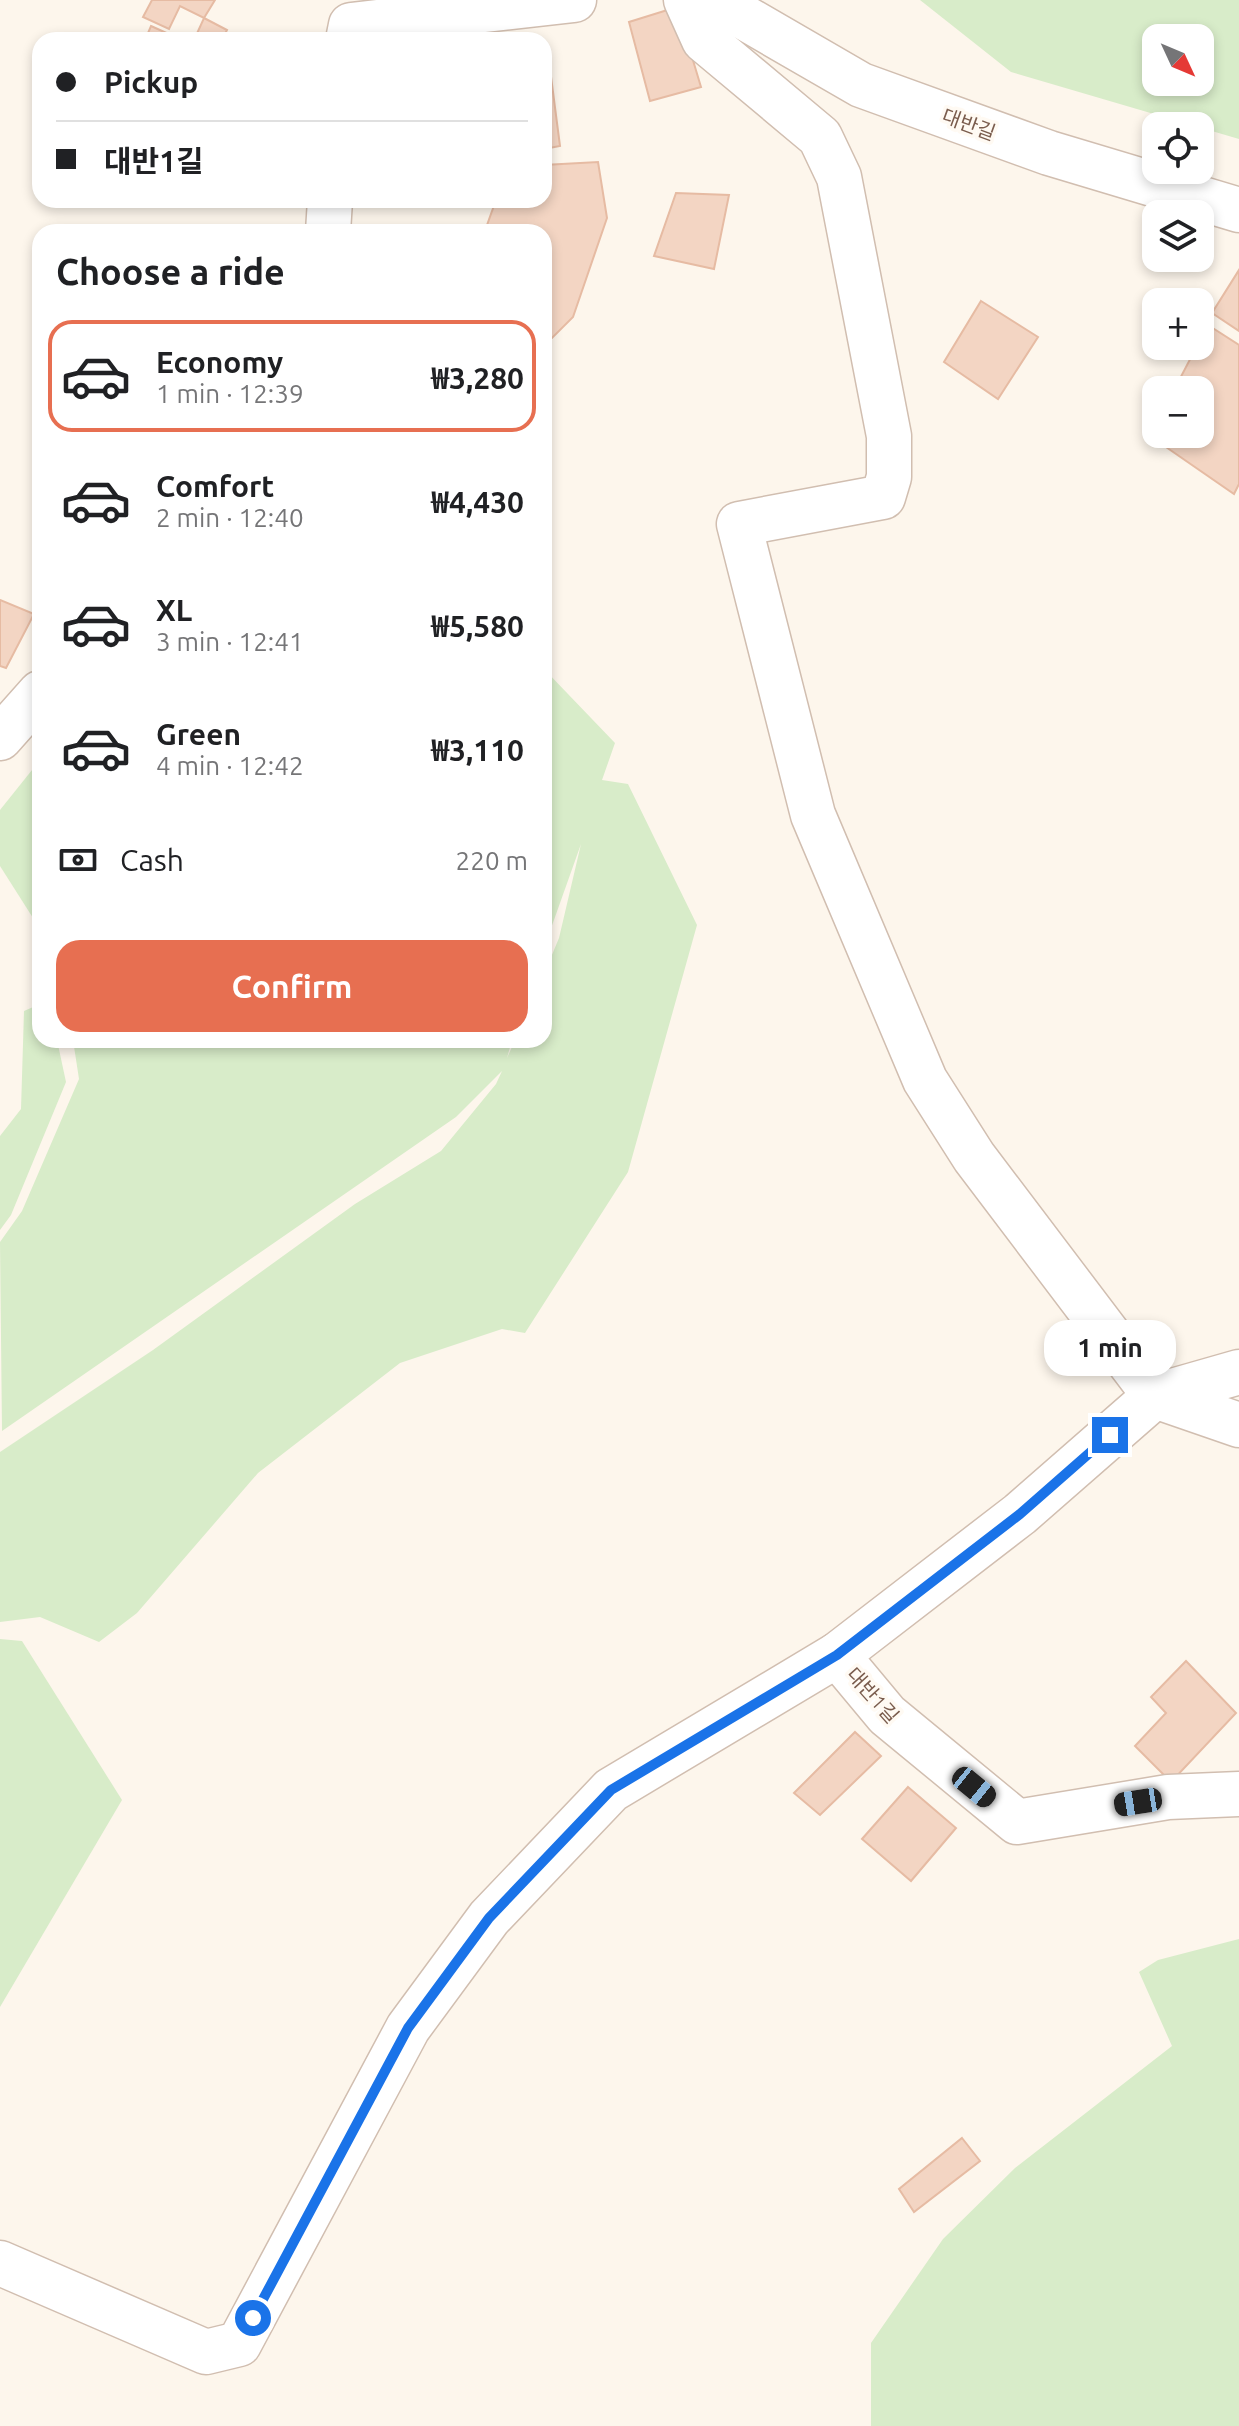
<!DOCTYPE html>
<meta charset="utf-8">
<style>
body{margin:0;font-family:Ubuntu,"Noto Sans KR",sans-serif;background:#f6f6f6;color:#202124;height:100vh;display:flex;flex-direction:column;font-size:30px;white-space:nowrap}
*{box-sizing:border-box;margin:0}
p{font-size:26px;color:#757577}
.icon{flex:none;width:44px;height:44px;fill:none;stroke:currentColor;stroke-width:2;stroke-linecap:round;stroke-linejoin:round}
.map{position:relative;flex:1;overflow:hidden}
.side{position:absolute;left:32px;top:224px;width:520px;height:824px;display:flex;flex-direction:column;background:#fff;border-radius:24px;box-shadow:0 4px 12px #0003}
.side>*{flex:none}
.hud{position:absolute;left:32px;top:32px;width:520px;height:176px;border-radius:24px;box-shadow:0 4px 12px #0003;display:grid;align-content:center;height:176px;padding:0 24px;background:#fff}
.needle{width:52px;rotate:134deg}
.controls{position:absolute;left:1142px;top:24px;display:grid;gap:16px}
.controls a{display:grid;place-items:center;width:72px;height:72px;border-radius:16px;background:#fff;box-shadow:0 4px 12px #0003;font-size:40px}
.end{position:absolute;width:36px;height:36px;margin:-18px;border:10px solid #1a73e8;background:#fff;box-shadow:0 0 0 4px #fff}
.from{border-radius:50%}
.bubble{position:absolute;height:56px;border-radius:24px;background:#fff;box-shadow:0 4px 12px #0003;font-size:26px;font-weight:700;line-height:56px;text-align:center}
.car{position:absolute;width:24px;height:48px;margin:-24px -12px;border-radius:10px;box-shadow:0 0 6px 2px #0007;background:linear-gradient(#222 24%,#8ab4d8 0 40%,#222 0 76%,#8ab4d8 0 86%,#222 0)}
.hud b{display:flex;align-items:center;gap:28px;height:76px;font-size:30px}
.hud b+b{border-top:2px solid #e0e0e0}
.hud i{width:20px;height:20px;background:#202124}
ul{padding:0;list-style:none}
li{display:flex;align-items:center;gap:24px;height:112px;margin:0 16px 12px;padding:0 8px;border:4px solid transparent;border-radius:24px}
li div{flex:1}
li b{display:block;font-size:30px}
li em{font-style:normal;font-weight:700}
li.current{border-color:#e76f51}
li>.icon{width:72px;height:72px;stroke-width:1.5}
h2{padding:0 24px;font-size:36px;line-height:96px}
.pay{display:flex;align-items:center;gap:20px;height:88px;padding:0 24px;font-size:30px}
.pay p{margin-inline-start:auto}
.primary-button{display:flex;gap:16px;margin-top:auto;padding:16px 24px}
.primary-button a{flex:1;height:92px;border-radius:24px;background:#e76f51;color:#fff;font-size:32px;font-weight:700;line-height:92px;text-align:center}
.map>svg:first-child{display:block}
.green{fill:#d8ecc9;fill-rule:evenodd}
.building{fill:#f3d5c3;stroke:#e6bba3;stroke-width:2}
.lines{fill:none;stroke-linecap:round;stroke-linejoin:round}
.minor-casing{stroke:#d1beb0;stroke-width:47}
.minor{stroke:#fff;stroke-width:44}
.route{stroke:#1a73e8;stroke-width:10}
.labels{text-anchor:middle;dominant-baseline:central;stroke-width:7;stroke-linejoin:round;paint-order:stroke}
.street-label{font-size:20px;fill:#7a5c4d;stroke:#fffaf3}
</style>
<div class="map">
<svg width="1239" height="2426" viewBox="0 0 1239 2426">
<rect width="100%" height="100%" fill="#fdf6ec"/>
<!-- green -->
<g class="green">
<path d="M920,0h319v139l-228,-67zM1200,38v44h-44v-44z"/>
<path d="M544,669l71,74 -13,37 26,4 69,141 -69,247 -103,161 -23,-4 -102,34 -142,110 -121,140 -38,29 -59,-25 -40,5v-170l153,-102 202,-146 86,-53 55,-67 6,-13 -46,46 -454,314 -2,-189 22,-31 57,-132 -6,-39h439l-5,18 8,-18h29v-66l15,-36 22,-94 -37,104z"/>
<path d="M40,760v169l-40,-63v-56z"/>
<path d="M40,1004v36h17l9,42 -55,133 -11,15v-94l21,-27 3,-98z"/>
<path d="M0,1639l22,2 100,159 -122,207z"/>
<path d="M1239,1939v487h-368v-83l72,-104 72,-71 157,-122 -33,-74 19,-12z"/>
</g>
<!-- building -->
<g class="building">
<path d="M152,0h63l-11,18 -24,-12 -11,23 -26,-12z"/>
<path d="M677,7l24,80 -51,14 -21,-79z"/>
<path d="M204,18l23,12 -5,10h-28z"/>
<path d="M151,26l31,14h-37z"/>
<path d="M550,69l10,77 -16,3v-79z"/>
<path d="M598,162l9,56 -34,99 -21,21 -8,-2v-104h-47l-11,-4 10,-28h48v-35z"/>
<path d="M676,193l53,2 -15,74 -60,-13z"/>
<path d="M1239,270v61l-27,-18z"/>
<path d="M981,301l57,36 -40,62 -54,-37z"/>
<path d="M1208,325l31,20v139l-5,10 -84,-58 6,-12v10h44v-44h-26l23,-44h3z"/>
<path d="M0,600l34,14 -28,54 -6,-2z"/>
<path d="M1186,1661l50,52 -65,69 -36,-36 31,-33 -15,-16z"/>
<path d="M855,1732l26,24 -61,59 -26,-22z"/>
<path d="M908,1787l48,41 -45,53 -49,-42z"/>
<path d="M962,2138l18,23 -66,51 -15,-23z"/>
</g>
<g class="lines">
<!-- minor casing -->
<g class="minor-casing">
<g id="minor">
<path d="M686,0l18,40 116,97 19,40 50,259v41l-6,20 -144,27 74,291 112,265 49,77 181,239"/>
<path d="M714,0l147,85 188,68 190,57"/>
<path d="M348,40l3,-15 223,-25"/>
<path d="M328,232l2,-32"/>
<path d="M0,738l40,-45"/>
<path d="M1239,1372l-84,24 -135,118 -183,141 50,60 130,107 151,-25 71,-3"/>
<path d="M1155,1396l84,29"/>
<path d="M0,2263l206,89 33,-8 169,-316 81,-110 122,-128 226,-135"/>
</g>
</g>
<!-- minor -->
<use href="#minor" class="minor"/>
</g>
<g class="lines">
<!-- route -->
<path class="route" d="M253,2318l155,-290 81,-110 122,-128 226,-135 183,-141 90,-79"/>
</g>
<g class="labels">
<!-- street labels -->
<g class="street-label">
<text transform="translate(969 124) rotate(20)">대반길</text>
<text transform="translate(873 1695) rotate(48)">대반1길</text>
</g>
</g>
</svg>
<div class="controls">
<a><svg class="needle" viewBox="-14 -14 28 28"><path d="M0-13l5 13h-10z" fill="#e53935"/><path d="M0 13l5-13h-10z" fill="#757577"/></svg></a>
<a><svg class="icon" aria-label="locate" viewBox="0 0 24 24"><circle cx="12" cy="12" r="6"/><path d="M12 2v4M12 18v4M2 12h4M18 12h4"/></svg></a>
<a><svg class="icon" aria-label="layers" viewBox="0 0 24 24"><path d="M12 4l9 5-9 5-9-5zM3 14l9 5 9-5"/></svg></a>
<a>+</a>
<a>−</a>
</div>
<i class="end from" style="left:253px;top:2318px"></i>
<i class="end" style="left:1110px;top:1435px"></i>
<div class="bubble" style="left:1044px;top:1320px;width:132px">1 min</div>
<i class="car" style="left:974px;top:1787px;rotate:129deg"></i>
<i class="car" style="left:1138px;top:1802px;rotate:261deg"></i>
<div class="hud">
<b><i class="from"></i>Pickup</b>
<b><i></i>대반1길</b>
</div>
<section class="side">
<h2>Choose a ride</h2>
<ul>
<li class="current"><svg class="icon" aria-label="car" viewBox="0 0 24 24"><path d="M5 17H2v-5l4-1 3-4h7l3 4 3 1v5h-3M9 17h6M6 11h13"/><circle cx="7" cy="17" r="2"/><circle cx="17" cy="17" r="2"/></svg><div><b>Economy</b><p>1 min · 12:39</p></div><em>₩3,280</em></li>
<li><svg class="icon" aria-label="car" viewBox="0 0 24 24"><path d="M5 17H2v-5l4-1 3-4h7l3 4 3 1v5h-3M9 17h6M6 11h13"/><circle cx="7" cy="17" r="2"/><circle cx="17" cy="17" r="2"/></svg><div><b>Comfort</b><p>2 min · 12:40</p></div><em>₩4,430</em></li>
<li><svg class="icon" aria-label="car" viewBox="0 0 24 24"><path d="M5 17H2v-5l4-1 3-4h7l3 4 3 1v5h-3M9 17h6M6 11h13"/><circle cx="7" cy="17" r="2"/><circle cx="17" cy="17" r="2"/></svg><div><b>XL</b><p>3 min · 12:41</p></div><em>₩5,580</em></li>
<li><svg class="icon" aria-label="car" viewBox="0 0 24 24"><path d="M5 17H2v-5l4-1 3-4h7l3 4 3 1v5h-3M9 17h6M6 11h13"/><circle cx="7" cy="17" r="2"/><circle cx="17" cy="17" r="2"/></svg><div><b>Green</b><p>4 min · 12:42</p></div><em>₩3,110</em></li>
</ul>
<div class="pay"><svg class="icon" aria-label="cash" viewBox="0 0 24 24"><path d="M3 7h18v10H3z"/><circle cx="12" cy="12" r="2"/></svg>Cash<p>220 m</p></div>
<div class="primary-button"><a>Confirm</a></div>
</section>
</div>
